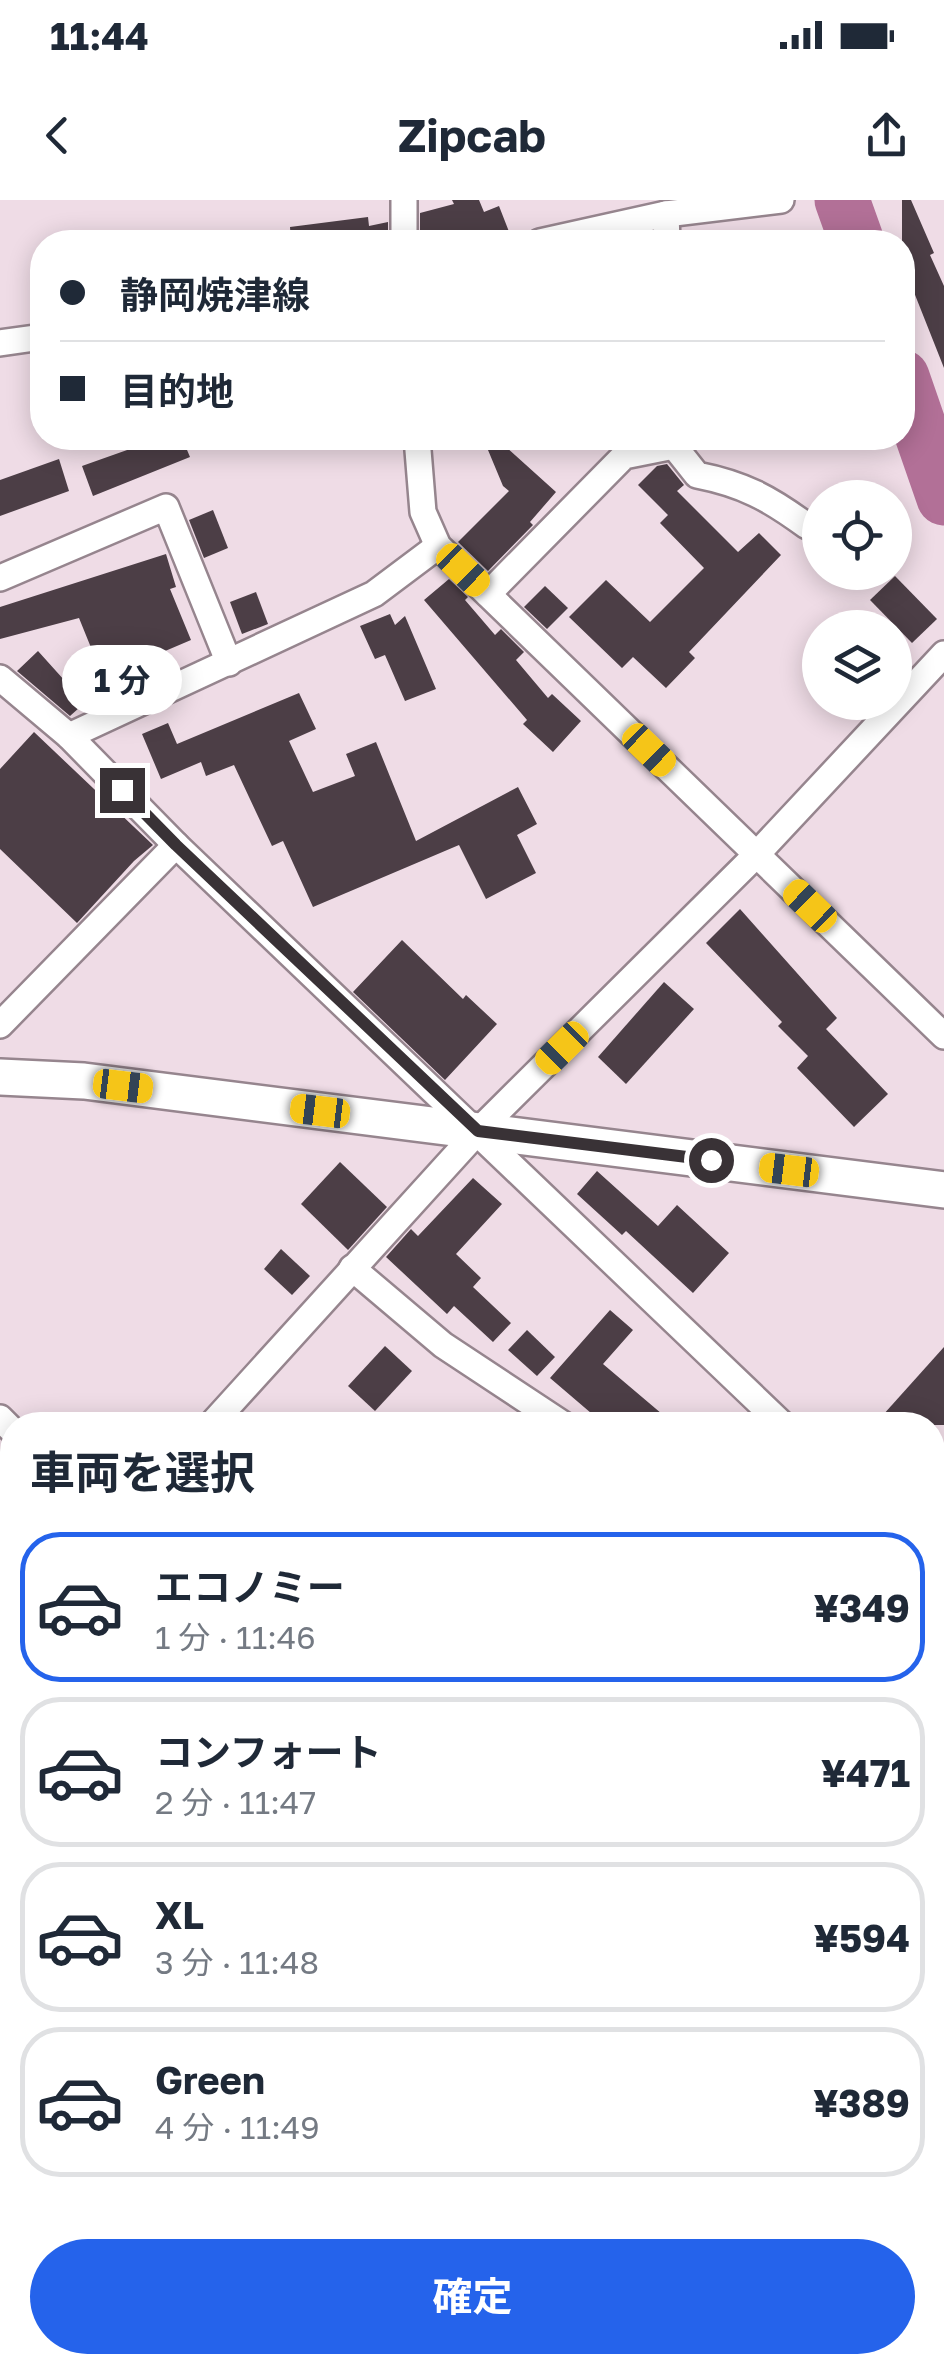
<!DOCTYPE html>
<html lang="ja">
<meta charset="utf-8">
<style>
body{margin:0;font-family:"Golos Text","Noto Sans JP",sans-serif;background:#f6f6f7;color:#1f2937;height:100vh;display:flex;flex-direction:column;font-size:38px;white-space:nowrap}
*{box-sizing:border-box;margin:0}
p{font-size:32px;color:#747a83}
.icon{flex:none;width:55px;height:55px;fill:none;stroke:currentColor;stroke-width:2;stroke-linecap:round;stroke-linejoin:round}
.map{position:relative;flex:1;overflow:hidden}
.side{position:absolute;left:0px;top:1212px;width:945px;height:962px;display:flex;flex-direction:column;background:#fff;border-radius:40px 40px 0 0;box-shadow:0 5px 25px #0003}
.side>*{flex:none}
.hud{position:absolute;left:30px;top:30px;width:885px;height:220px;border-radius:40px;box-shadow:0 5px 25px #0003;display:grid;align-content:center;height:220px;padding:0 30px;background:#fff}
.controls{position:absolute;left:802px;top:280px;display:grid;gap:20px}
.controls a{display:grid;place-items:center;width:110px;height:110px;border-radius:50%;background:#fff;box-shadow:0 5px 25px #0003;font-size:50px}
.end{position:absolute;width:45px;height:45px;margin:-22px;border:12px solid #393236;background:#fff;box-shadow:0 0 0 5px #fff}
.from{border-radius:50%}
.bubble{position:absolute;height:70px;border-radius:35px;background:#fff;box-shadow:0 5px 25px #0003;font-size:32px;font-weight:700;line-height:70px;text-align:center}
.car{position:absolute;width:30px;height:60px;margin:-30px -15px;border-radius:12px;box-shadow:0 0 8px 2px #0007;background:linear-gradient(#f5c518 24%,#345 0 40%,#f5c518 0 76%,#345 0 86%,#f5c518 0)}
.hud b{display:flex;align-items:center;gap:35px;height:95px;font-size:38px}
.hud b+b{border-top:2px solid #e0e1e3}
.hud i{width:25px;height:25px;background:#1f2937}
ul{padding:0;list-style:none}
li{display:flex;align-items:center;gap:30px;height:150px;margin:0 20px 15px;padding:0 10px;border:5px solid #e0e1e3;border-radius:40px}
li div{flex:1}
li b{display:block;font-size:38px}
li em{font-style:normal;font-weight:700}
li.current{border-color:#2563eb}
li>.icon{width:90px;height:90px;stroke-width:1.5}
h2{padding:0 30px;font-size:45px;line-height:120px}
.cta{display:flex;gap:20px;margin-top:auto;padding:20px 30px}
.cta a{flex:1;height:115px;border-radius:60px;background:#2563eb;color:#fff;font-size:40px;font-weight:700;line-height:115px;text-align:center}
.status{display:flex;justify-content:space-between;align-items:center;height:70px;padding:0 50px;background:#fff;direction:ltr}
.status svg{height:28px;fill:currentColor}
header{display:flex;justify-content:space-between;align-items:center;height:130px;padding:0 30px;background:#fff;font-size:45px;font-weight:700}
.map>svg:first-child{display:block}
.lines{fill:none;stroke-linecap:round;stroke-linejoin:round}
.river{stroke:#b27097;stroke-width:55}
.building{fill:#4c3e46}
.minor-casing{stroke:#96858e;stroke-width:30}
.secondary-casing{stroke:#96858e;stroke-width:40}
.trunk-casing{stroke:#96858e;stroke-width:45}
.minor{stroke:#fff;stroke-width:25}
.secondary{stroke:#fff;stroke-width:35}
.trunk{stroke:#fff;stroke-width:40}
.route{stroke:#393236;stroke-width:12}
</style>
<div class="status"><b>11:44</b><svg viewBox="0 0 49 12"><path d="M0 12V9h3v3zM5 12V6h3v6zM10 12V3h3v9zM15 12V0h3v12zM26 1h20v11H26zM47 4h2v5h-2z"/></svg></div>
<header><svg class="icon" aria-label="back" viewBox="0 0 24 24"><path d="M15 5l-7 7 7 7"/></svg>Zipcab<svg class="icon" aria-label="share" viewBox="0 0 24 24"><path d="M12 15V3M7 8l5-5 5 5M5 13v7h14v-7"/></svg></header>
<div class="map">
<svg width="944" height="2174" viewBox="0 0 944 2174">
<rect width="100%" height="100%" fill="#efdce6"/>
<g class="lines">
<!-- river -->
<g class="river">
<path d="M842,0l15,42"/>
<path d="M902,177l42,121"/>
</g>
</g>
<!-- building -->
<g class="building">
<path d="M452,0h27l5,12 15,-6 14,36h-93v-29l34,-9z"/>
<path d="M902,0h9l23,53 -4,2 14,31v82l-42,-106z"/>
<path d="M368,17l1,9 19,-4v20h-97l-1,-15z"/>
<path d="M142,238h40l8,19 -97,39 -11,-30 62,-22z"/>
<path d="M483,238h13l60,54 -26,30 3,3 -45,46 -30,-29 51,-51 -6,-5z"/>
<path d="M59,259l10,32 -69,25v-36z"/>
<path d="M667,264l17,21 -7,6 61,61 21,-19 22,22 -92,97 6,6 -29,30 -33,-31 -11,11 -53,-51 37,-37 44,42 54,-54 -44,-45 8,-8 -30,-30 19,-19z"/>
<path d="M213,310l15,38 -24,10 -15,-38z"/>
<path d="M166,354l10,33 -6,2 21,51 -101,43 8,8 -28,25 -53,-45 21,-20 27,30 29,-26 -15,-37 -79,21v-32z"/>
<path d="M895,376l42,43 -25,24 -42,-43z"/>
<path d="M449,379l19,18 -3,3 30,35 6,-6 23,23 -8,8 32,38 4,-4 29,27 -28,31 -30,-28 4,-4 -103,-120z"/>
<path d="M545,386l23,22 -21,21 -23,-22z"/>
<path d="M256,392l12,32 -26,10 -12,-32z"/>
<path d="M390,414l5,11 10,-9 31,73 -31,12 -20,-46 -10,4 -15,-33z"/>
<path d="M299,493l17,36 -27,12 24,51 42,-16 -9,-22 30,-12 40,99 102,-54 19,37 -20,11 19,38 -50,26 -27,-54 -146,62 -30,-66 -11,5 -38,-81 -28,11 -5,-14 -40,17 -19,-45 26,-11 9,21z"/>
<path d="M34,532l119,113 -19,16 -57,62 -77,-74v-80z"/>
<path d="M740,709l97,109 -11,11 62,65 -34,33 -57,-59 11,-12 -30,-30 4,-4 -76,-79z"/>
<path d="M402,740l61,59 3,-4 31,29 -52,56 -92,-88z"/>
<path d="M664,782l30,27 -68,75 -28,-27z"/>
<path d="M340,962l47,45 -39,43 -47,-46z"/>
<path d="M597,971l61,55 19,-21 52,48 -36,40 -67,-62 -4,4 -45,-41z"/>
<path d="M473,978l29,26 -46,50 25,24 -8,9 38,36 -18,19 -39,-36 -7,8 -61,-57 25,-28 7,7z"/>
<path d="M281,1049l29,27 -18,19 -28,-26z"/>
<path d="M610,1110l23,20 -30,34 72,61h-70l-55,-47z"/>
<path d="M527,1130l28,27 -18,19 -29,-26z"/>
<path d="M385,1146l27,25 -37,40 -27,-25z"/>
<path d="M944,1147v78h-70z"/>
</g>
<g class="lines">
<!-- minor casing -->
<g class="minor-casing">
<g id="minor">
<path d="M404,0v42"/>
<path d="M666,14l1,28"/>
<path d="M540,42l126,-28 115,-14"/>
<path d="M0,143l42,-6"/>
<path d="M417,238l6,74 15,34 506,490"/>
<path d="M674,238v8l23,29c46,9 72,23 110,51"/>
<path d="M0,378l166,-71 63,156"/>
<path d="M488,394l136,-138 50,-10"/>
<path d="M0,478l69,58 107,109 607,580"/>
<path d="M69,536l305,-142 64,-48"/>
<path d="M0,825l176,-180"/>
<path d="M352,1068l91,77 121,80"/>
<path d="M0,1218l12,12"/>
<path d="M211,1225l267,-294 279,-277 187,-200"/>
<path d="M932,1368l12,11"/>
<path d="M0,1450l12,-13"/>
<path d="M0,1956l12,58"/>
<path d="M932,2105l12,11"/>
<path d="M141,2162l12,12"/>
<path d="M9,2174l11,-12"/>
</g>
</g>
<!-- secondary casing -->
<g class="secondary-casing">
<path id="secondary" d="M0,877l84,4 860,109"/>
</g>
<!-- trunk casing -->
<g class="trunk-casing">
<g id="trunk">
<path d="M932,1798l12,-11"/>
<path d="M932,1861l12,-13"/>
<path d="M559,2174l12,-12"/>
<path d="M625,2174l11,-12"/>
</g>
</g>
<!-- minor -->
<use href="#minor" class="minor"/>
<!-- secondary -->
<use href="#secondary" class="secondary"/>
<!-- trunk -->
<use href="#trunk" class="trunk"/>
</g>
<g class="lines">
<!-- route -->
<path class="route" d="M122,590l54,55 302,286 233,29"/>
</g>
</svg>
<div class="controls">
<a><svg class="icon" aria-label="locate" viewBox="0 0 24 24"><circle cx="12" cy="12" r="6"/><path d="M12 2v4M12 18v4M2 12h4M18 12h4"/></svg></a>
<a><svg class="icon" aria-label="layers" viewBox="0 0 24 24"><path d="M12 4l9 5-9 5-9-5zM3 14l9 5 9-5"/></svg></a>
</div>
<i class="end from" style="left:711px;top:960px"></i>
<i class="end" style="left:122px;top:590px"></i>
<div class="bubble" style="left:62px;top:445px;width:120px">1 分</div>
<i class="car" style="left:463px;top:370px;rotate:134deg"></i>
<i class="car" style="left:649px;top:550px;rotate:134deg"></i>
<i class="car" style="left:810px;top:706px;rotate:314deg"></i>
<i class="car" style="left:562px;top:848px;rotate:225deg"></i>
<i class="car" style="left:123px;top:886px;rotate:97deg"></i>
<i class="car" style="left:320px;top:911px;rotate:277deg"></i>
<i class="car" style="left:789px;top:970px;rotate:277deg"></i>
<div class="hud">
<b><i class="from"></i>静岡焼津線</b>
<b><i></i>目的地</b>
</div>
<section class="side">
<h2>車両を選択</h2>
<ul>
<li class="current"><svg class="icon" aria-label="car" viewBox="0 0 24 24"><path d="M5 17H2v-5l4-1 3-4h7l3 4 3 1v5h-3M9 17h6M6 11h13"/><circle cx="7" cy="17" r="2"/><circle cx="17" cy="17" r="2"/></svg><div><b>エコノミー</b><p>1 分 · 11:46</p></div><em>¥349</em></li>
<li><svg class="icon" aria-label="car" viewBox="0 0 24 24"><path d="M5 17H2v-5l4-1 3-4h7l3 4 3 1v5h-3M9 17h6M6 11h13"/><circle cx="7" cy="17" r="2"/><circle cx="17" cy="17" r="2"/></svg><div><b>コンフォート</b><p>2 分 · 11:47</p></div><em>¥471</em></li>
<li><svg class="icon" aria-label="car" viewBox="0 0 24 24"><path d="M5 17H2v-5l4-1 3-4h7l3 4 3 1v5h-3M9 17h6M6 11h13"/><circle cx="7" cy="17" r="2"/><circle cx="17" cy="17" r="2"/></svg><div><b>XL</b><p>3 分 · 11:48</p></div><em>¥594</em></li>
<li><svg class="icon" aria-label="car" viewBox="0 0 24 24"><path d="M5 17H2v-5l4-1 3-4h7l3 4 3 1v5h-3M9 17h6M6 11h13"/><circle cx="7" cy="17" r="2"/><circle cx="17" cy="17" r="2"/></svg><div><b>Green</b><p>4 分 · 11:49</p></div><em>¥389</em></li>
</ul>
<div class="cta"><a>確定</a></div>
</section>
</div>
